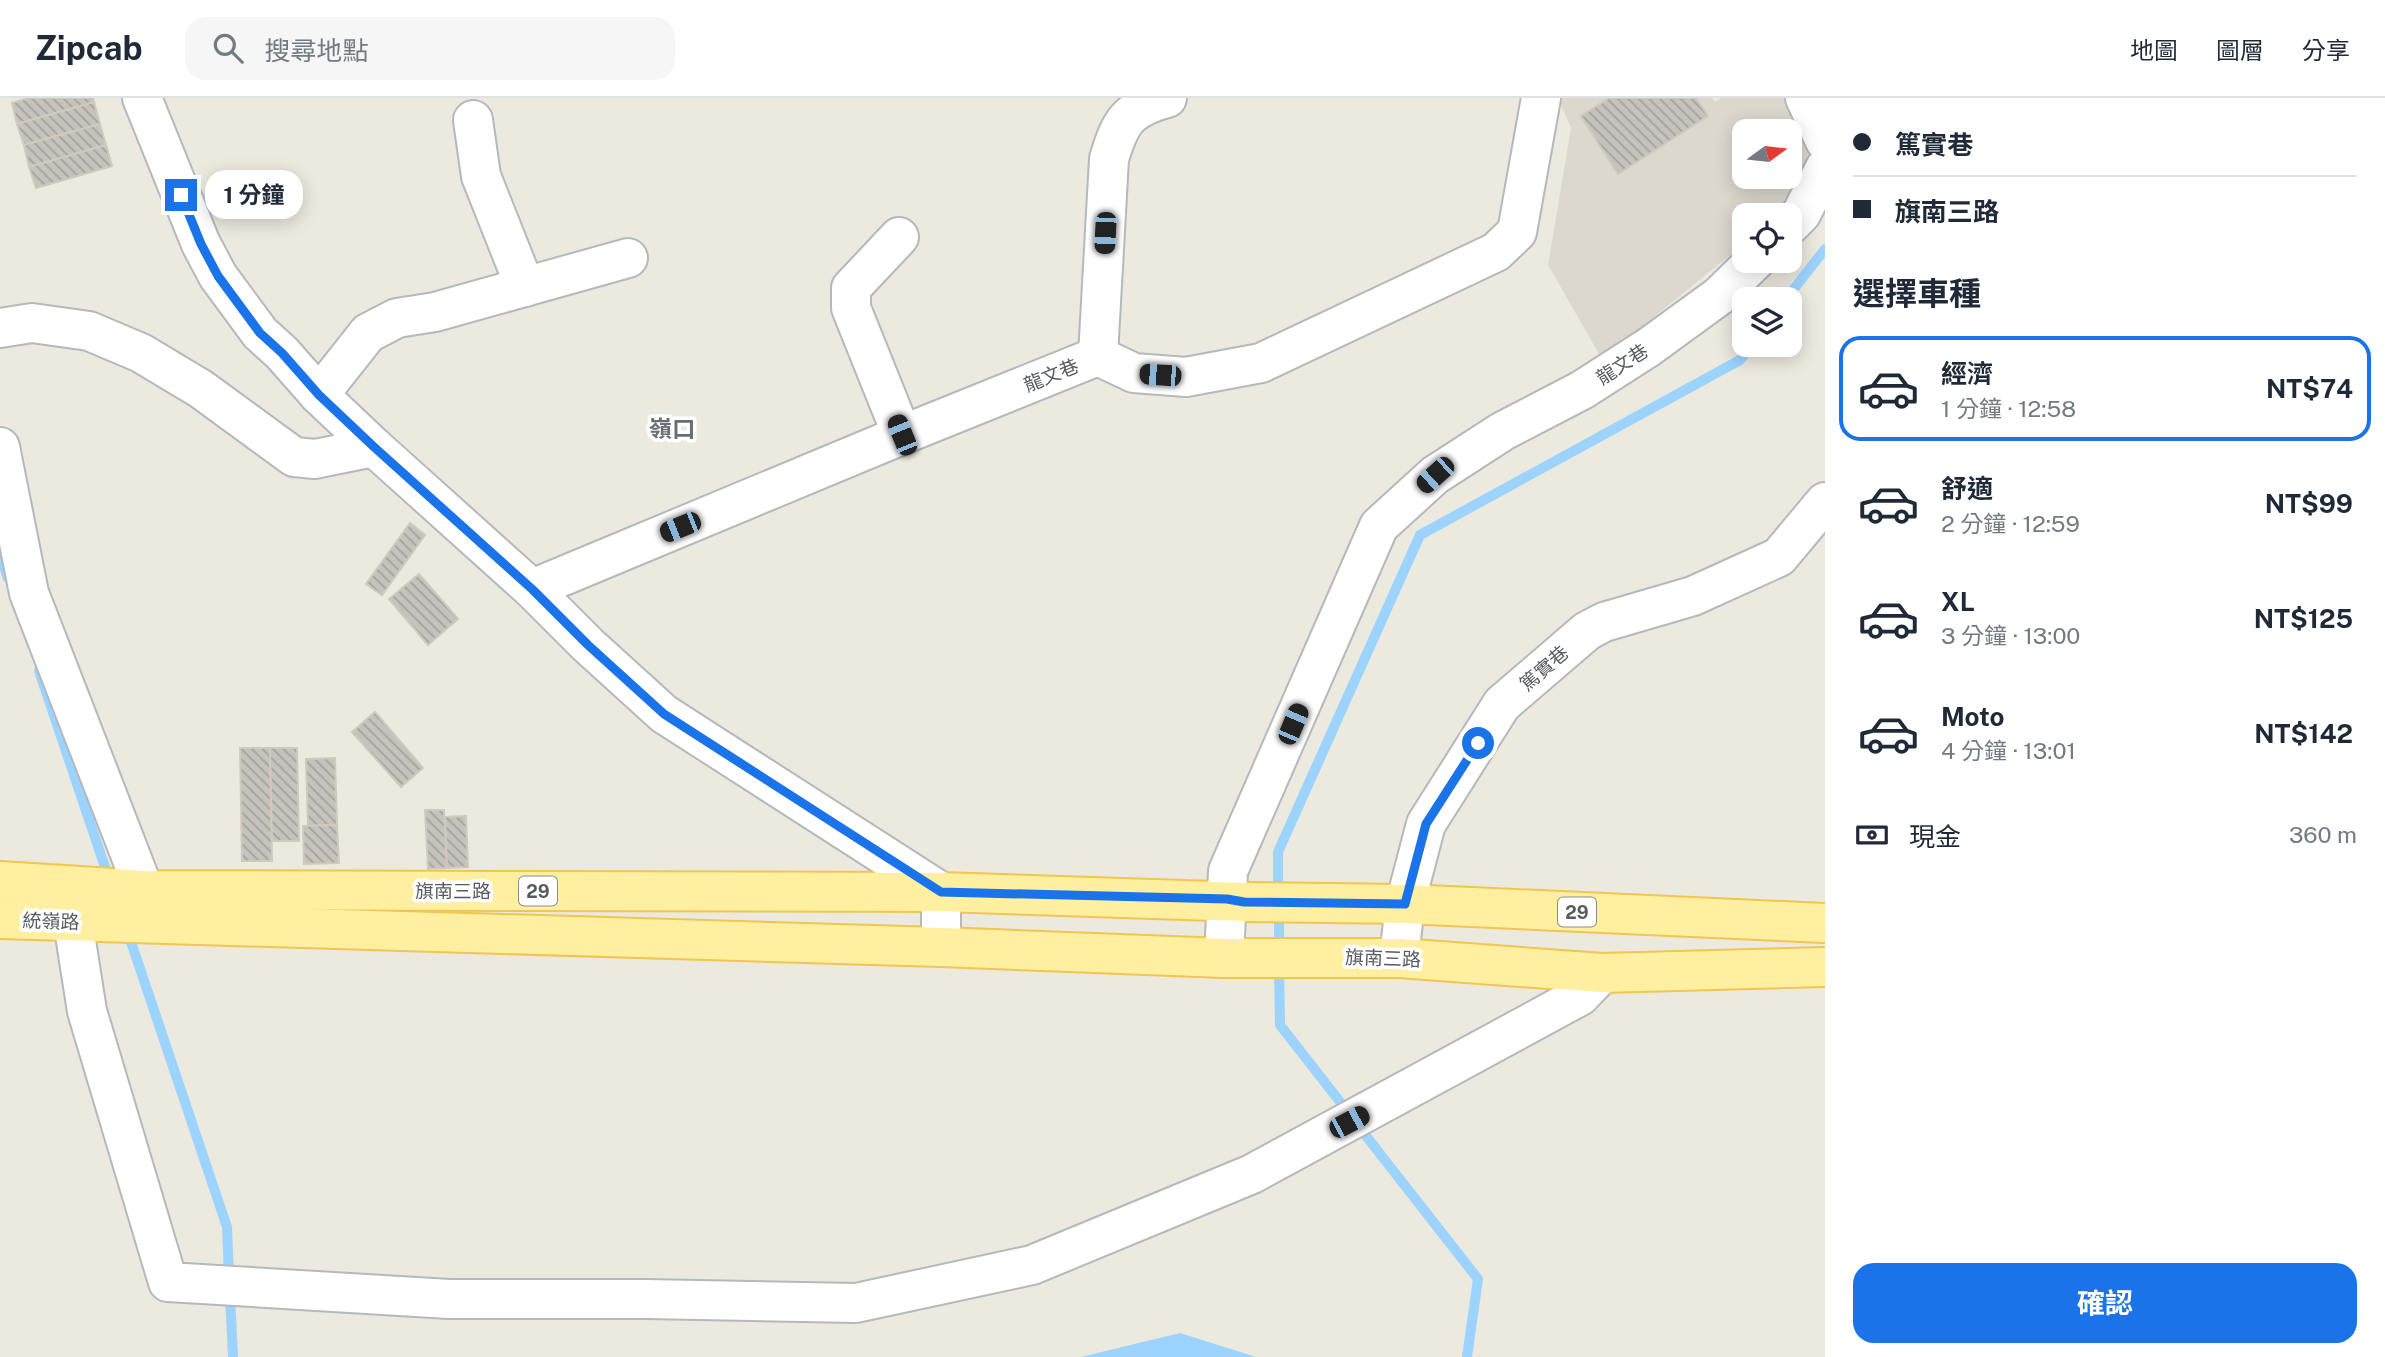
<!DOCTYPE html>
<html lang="zh-TW">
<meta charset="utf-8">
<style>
body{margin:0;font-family:"Public Sans","Noto Sans TC",sans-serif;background:#f6f6f7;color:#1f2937;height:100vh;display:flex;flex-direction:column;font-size:26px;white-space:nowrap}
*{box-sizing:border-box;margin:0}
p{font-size:23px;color:#747a83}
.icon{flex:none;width:38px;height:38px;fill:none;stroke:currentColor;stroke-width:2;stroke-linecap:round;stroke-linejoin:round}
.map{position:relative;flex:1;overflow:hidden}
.details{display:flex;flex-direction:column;background:#fff;width:560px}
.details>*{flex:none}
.hud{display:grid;align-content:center;height:154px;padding:0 28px;background:#fff}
.needle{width:46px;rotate:75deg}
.controls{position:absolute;left:1732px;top:21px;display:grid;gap:14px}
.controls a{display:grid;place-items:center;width:70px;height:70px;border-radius:14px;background:#fff;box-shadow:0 4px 18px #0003;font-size:35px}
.end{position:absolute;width:32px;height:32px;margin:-16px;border:9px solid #1a73e8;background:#fff;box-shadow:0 0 0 4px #fff}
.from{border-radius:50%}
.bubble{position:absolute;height:49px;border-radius:21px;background:#fff;box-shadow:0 4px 18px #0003;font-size:23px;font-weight:700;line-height:49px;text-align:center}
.car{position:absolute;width:21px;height:42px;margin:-21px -10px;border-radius:9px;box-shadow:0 0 5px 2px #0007;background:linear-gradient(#222 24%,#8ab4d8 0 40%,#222 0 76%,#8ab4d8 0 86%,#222 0)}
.hud b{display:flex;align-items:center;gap:24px;height:66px;font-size:26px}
.hud b+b{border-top:2px solid #e0e1e3}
.hud i{width:18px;height:18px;background:#1f2937}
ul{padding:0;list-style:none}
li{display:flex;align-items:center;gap:21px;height:105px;margin:0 14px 10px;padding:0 14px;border:4px solid transparent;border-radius:21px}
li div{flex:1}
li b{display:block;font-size:26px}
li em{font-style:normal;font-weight:700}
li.current{border-color:#1a73e8}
li>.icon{width:63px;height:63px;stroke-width:1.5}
h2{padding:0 28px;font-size:32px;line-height:84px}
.pay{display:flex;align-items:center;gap:18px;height:77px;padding:0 28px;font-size:26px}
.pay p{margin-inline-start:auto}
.primary-button{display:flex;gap:14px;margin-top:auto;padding:14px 28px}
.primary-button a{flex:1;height:80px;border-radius:21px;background:#1a73e8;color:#fff;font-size:28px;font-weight:700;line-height:80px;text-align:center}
header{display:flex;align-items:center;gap:42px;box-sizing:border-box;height:98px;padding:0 35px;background:#fff;border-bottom:2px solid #e0e1e3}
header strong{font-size:33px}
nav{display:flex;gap:38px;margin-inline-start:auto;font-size:24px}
.search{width:490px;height:63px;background:#f6f6f7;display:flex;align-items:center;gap:18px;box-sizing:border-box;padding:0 24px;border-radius:21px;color:#747a83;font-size:26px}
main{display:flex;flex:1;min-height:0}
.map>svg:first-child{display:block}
.education{fill:#dcd8ce;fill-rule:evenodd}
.water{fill:#9cd3ff}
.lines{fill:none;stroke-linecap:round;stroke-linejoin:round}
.stream{stroke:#9cd3ff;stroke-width:10}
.building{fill:url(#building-back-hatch);stroke:#d0cabe;stroke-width:2}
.minor-casing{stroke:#b5b8bc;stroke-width:42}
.major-casing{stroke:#f1c552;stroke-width:42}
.minor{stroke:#fff;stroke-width:38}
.major{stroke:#fff0a1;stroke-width:38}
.route{stroke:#1a73e8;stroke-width:9}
.labels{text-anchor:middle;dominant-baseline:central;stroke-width:7;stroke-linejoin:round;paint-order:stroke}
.shield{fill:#fff;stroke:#8a8d90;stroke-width:2}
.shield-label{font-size:18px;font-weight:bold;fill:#585c61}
.street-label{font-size:19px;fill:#585c61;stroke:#fff}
.quarter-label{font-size:23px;font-weight:bold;fill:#696e73;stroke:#fff}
</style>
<header>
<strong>Zipcab</strong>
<div class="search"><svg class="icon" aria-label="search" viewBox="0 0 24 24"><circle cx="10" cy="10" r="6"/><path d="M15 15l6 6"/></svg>搜尋地點</div>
<nav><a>地圖</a><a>圖層</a><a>分享</a></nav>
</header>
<main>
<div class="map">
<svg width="1825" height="1259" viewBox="0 0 1825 1259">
<defs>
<pattern id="building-back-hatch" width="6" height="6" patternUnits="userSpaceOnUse" patternTransform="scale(1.75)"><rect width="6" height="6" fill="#c6c3bc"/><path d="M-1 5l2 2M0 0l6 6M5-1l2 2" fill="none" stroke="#a4a29c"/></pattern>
</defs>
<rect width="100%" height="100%" fill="#ece9df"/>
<!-- education -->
<path class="education" d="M1558,0h154l3,4 6,-4h66l33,56 -41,61h-34v28l-143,116 -54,-94 23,-137zM1745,33h45v46h-45z"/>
<!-- water -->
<path class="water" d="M1180,1235l76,24h-175z"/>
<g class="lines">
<!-- stream -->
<g class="stream">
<path d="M1786,201l39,-50"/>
<path d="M0,457l8,23"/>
<path d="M39,573l70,208"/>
<path d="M1278,796v-42l142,-317 320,-175 12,-15"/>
<path d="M1279,811v41"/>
<path d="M127,832l100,297 2,50"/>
<path d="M1279,867l1,60 68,87"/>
<path d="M1359,1029l119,152 -11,78"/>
<path d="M230,1197l3,62"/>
</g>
</g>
<!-- building -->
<g class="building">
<path d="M28,0h65l1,4 -77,22 -5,-21z"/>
<path d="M1609,0h87l12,18 -90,58 -37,-58z"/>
<path d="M94,4l6,22 -76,21 -7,-21z"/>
<path d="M100,26l6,21 -77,22 -5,-22z"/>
<path d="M106,47l6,21 -76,22 -7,-21z"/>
<path d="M410,425l15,12 -43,60 -16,-11z"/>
<path d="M419,476l39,45 -30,26 -39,-46z"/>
<path d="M375,614l48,56 -22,19 -49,-55z"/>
<path d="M240,650h30l2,113h-30z"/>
<path d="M270,650h27l2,93h-27z"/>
<path d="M335,660l2,67 -29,1 -2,-67z"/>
<path d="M425,712h19l3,58 -19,1z"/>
<path d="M466,718l2,51 -21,1 -2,-51z"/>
<path d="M337,727l2,38 -35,1 -1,-38z"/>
</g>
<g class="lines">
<!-- minor casing -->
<g class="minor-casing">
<g id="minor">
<path d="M142,0l59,146 17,32 42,57 22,20 37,42 55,52 158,142 56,56 76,69 277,178v55"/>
<path d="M1805,0l20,43"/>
<path d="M473,22l8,56 44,111"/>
<path d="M1790,127l11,-11 24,-46"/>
<path d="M899,139l-48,51v20l51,127"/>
<path d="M0,230l32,-5 57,8 52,22 60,36 93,68 21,2 59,-12"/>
<path d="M1098,258l11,-197c11,-37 18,-50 58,-61"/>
<path d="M319,297l49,-62 29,-15 38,-6 193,-54"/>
<path d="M0,349l29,146 115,297"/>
<path d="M532,491l370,-154 196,-79 36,17 52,4 75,-14 235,-111 21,-20 24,-134"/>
<path d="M73,824l14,89 81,271 281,17h196l211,4 176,-38 220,-91 328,-178 22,-23"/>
<path d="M1224,860l4,-87 151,-345 56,-51 68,-44 79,-41 67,-43 70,-51 36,-35"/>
<path d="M1399,860l6,-54 21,-80 76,-120 85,-73 17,-9 89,-26 86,-39 46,-55"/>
</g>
</g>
<!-- major casing -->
<g class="major-casing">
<g id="major">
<path d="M0,783l144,9 797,2 304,10 160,2 420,19"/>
<path d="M0,821l941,28 283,11h175l203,15 223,-6"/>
</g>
</g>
<!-- minor -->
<use href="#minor" class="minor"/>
<!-- major -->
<use href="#major" class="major"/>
</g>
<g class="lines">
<!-- route -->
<path class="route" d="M181,97l20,49 17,32 42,57 22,20 37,42 55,52 158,142 56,56 76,69 277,178 286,7 17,3 161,2 21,-80 52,-81"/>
</g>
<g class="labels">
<!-- shield labels -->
<g class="shield">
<rect x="519" y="778.5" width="38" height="29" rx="5"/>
<rect x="1558" y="799.5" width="38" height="29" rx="5"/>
</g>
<g class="shield-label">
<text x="538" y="793">29</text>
<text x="1577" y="814">29</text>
</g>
<!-- street labels -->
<g class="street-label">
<text transform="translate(1622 266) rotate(-33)">龍文巷</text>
<text transform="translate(1051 277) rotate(-22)">龍文巷</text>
<text transform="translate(1544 570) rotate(-41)">篤實巷</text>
<text x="453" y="793">旗南三路</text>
<text transform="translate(51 823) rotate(2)">統嶺路</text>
<text transform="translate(1383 860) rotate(2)">旗南三路</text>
</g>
<!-- quarter labels -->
<g class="quarter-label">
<text x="672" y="330">嶺口</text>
</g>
</g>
</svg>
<div class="controls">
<a><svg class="needle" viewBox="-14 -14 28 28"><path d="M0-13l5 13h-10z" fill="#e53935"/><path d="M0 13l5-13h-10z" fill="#747a83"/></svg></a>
<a><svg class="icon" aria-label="locate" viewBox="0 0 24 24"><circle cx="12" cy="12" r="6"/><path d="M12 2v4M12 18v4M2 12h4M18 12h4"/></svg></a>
<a><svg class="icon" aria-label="layers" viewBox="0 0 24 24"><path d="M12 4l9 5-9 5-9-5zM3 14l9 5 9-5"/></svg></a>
</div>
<i class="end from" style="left:1478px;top:645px"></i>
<i class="end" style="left:181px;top:97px"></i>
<div class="bubble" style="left:205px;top:72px;width:98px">1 分鐘</div>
<i class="car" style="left:1105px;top:135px;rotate:183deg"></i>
<i class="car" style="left:1160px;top:277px;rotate:274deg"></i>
<i class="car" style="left:902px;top:337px;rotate:338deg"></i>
<i class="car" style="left:1435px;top:377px;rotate:228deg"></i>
<i class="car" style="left:680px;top:429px;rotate:248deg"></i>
<i class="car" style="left:1293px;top:626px;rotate:23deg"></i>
<i class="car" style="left:1349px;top:1024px;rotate:62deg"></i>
</div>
<section class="details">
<div class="hud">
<b><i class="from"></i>篤實巷</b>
<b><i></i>旗南三路</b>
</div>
<h2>選擇車種</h2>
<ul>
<li class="current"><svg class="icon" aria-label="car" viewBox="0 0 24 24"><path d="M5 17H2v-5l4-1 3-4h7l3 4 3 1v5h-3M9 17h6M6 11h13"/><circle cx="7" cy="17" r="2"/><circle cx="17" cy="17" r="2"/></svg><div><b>經濟</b><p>1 分鐘 · 12:58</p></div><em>NT$74</em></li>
<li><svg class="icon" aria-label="car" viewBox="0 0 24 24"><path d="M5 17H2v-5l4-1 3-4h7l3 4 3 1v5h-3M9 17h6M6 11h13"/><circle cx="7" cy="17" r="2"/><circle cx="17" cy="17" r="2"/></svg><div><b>舒適</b><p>2 分鐘 · 12:59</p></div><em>NT$99</em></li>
<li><svg class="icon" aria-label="car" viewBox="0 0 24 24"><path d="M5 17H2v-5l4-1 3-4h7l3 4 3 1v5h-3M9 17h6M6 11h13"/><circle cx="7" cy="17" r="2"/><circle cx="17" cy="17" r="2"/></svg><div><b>XL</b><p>3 分鐘 · 13:00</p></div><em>NT$125</em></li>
<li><svg class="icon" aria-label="car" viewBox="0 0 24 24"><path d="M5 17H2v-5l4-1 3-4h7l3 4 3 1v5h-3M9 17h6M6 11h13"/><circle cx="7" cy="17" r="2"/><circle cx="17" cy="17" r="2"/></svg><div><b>Moto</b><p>4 分鐘 · 13:01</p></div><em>NT$142</em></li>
</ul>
<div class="pay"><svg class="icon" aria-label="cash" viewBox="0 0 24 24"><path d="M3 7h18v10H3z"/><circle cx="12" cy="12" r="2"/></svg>現金<p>360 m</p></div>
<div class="primary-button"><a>確認</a></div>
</section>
</main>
